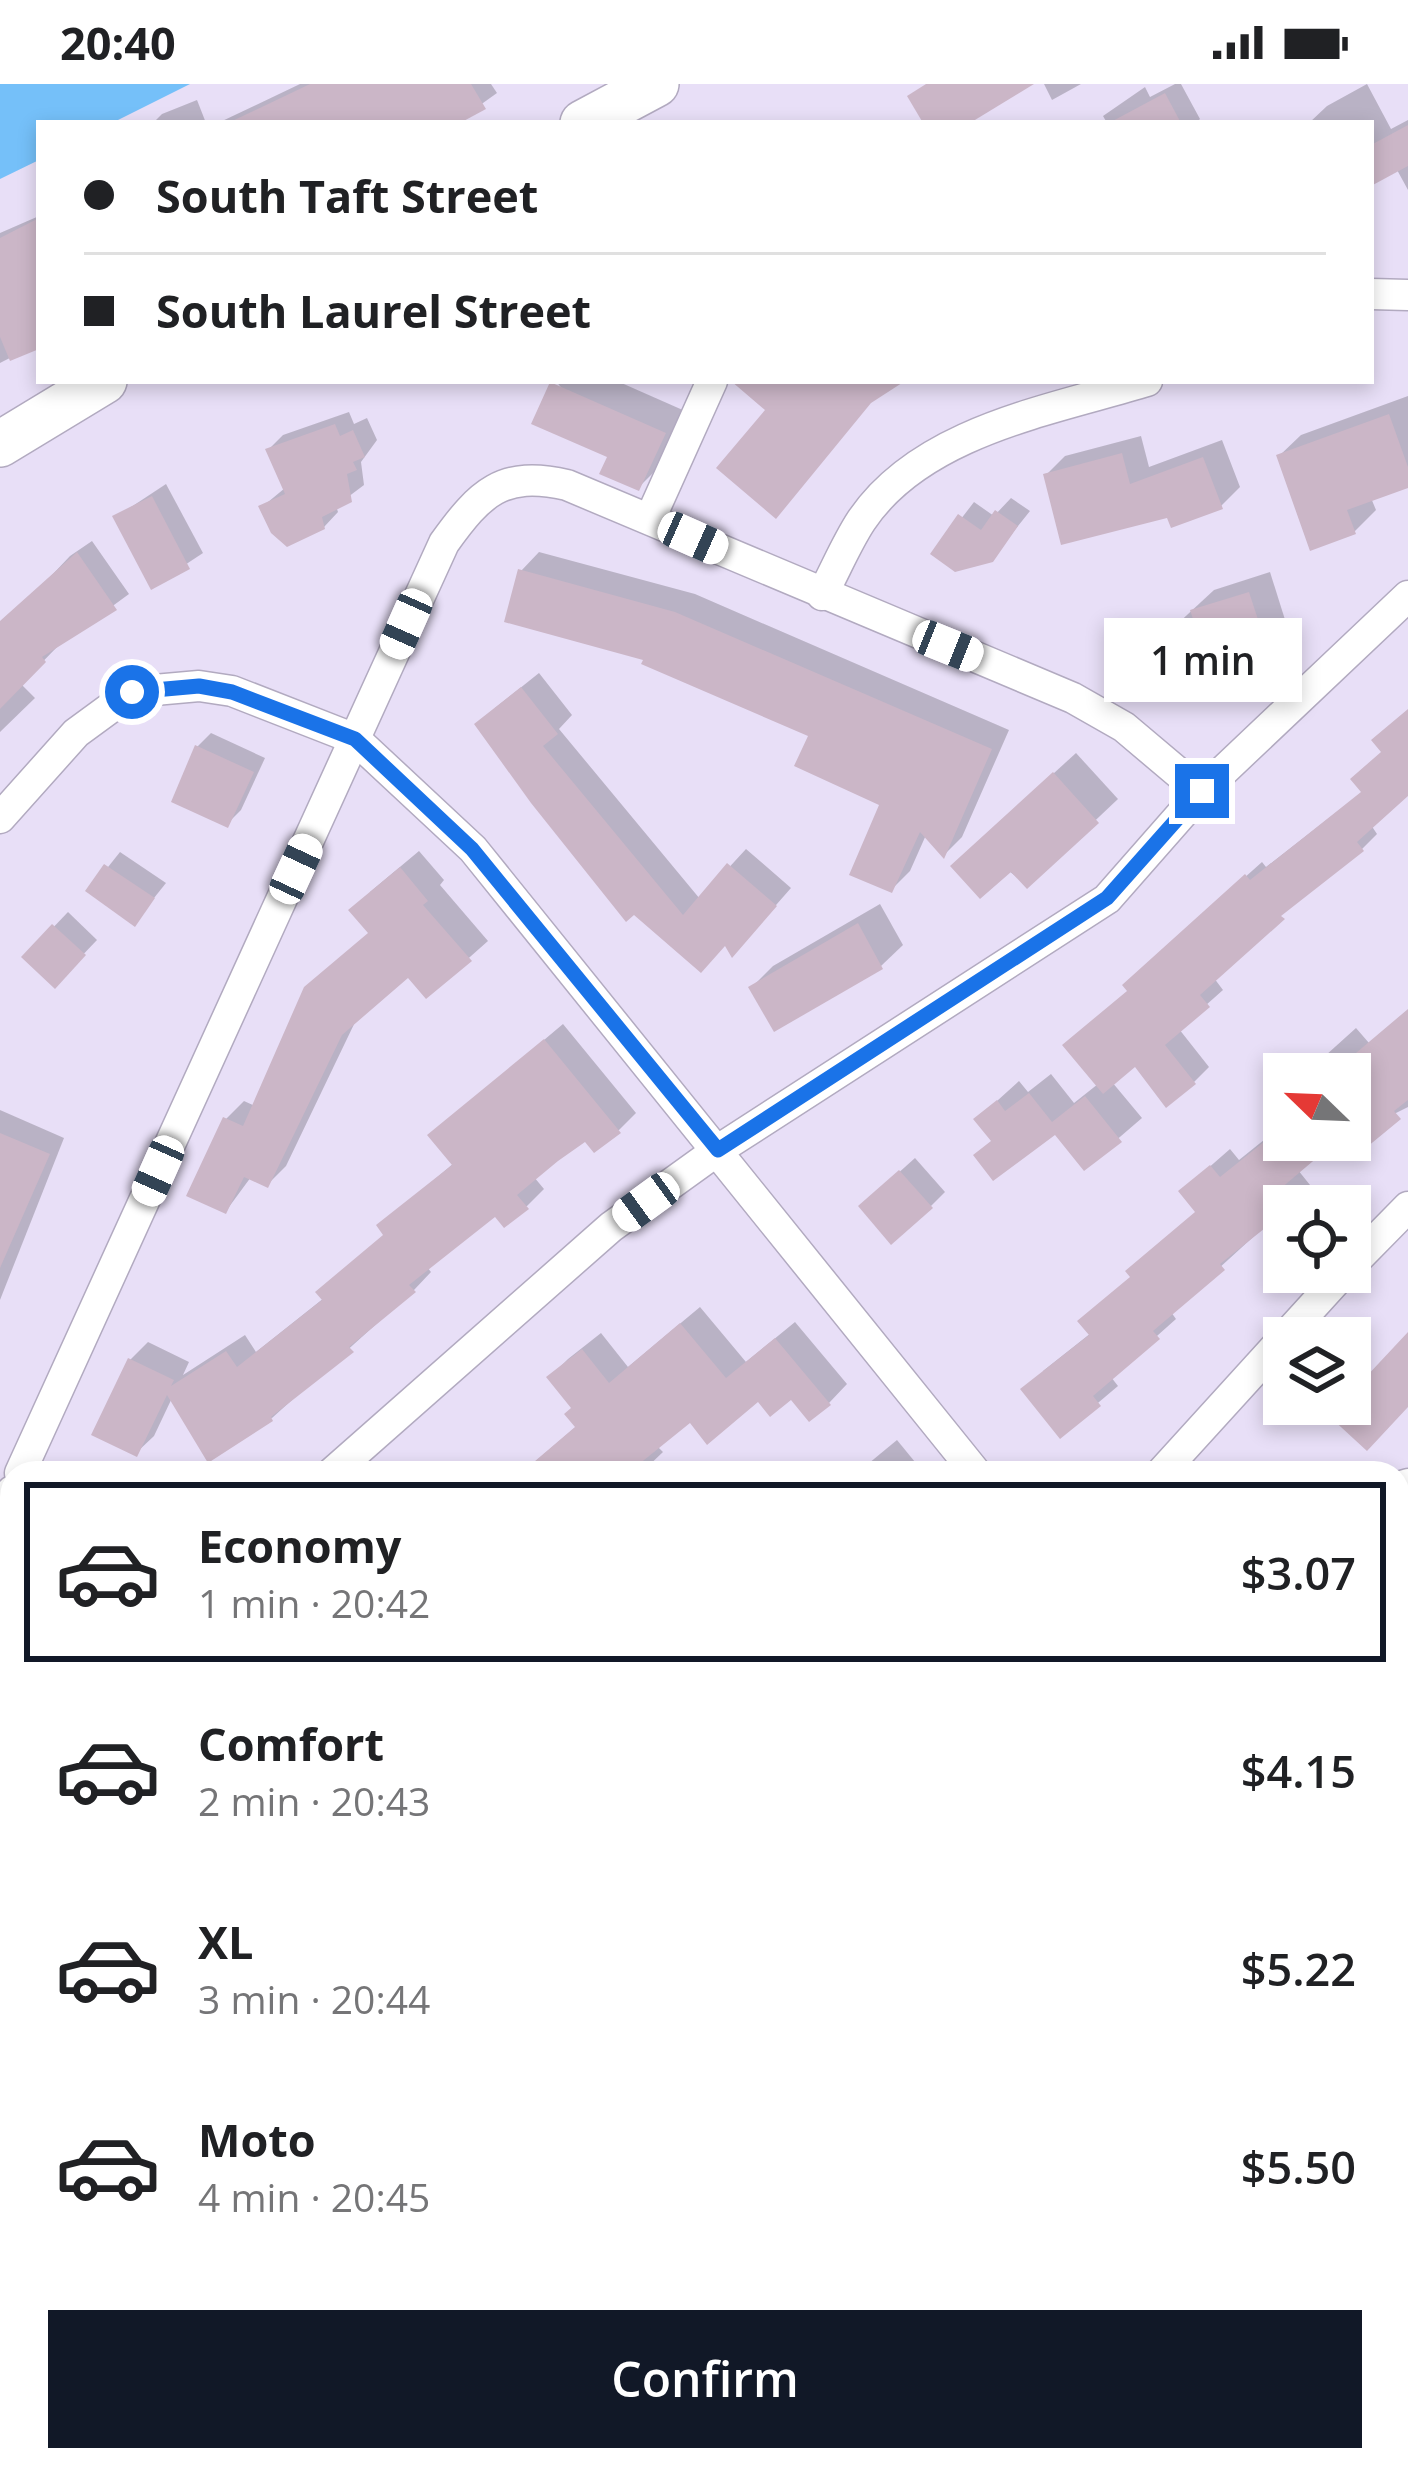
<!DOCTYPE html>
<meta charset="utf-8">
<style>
body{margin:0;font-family:"Open Sans",sans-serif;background:#f6f6f6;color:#202124;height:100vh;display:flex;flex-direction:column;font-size:45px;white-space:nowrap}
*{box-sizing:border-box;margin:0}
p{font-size:39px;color:#757577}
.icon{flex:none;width:66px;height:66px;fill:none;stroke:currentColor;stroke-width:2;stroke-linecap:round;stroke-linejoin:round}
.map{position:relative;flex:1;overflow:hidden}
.drawer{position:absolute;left:0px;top:1377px;width:1410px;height:1011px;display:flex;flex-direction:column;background:#fff;border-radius:36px 36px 0 0;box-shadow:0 6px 18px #0003}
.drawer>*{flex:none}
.banner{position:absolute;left:36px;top:36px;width:1338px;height:264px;border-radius:0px;box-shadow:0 6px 18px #0003;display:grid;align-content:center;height:264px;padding:0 48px;background:#fff}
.needle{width:78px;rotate:293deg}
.fabs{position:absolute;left:1263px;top:969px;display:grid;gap:24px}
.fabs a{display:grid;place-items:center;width:108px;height:108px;border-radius:0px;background:#fff;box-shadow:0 6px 18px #0003;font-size:60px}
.end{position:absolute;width:54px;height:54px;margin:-27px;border:15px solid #1a73e8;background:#fff;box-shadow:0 0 0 6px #fff}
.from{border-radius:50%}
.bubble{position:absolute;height:84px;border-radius:0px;background:#fff;box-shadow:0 6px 18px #0003;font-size:39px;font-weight:600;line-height:84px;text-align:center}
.car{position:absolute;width:36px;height:72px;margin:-36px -18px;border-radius:15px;box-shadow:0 0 9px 3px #0007;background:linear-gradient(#fff 24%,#345 0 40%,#fff 0 76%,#345 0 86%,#fff 0)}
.banner b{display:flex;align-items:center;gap:42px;height:114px;font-size:45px}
.banner b+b{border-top:3px solid #e0e0e0}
.banner i{width:30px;height:30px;background:#202124}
ul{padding:21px 0 0;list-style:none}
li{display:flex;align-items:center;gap:36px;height:180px;margin:0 24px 18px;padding:0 24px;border:6px solid transparent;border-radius:0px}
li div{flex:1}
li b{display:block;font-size:45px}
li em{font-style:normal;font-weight:600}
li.current{border-color:#111827}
li>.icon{width:108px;height:108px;stroke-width:1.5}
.button{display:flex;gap:24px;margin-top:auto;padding:24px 48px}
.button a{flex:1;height:138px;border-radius:0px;background:#111827;color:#fff;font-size:48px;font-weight:600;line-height:138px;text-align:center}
.status{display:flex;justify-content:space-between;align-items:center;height:84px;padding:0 60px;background:#fff;direction:ltr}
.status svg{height:33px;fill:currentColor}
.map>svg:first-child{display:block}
.water{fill:#75c0f9}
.shadow{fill:#0003}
.building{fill:#cbb6c7}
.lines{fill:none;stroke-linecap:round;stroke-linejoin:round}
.lane-casing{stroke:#b2aac0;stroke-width:18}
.street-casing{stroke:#b2aac0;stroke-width:33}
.primary-casing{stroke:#b2aac0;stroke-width:48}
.lane{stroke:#fff;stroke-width:15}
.street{stroke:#fff;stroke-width:30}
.primary{stroke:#fff;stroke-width:45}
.route{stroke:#1a73e8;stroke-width:15}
</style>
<div class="status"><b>20:40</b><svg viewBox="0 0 49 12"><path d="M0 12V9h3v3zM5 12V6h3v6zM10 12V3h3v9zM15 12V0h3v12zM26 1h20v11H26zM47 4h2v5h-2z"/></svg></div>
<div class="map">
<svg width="1408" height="2387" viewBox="0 0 1408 2387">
<rect width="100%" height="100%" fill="#e8dff7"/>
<!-- water -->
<path class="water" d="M0,0h190l-78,39h-73v37l-39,19z"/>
<!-- shadow -->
<g class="shadow">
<path d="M300,0h191l6,9 -42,30h-237z"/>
<path d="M1044,0h37l-29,16z"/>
<path d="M1175,0h6l19,35 -4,4h-89l-4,-7 42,-29 5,10z"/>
<path d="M1367,0l24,45 17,-9v70l-12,-22 -25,14v-59h-62l18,-17z"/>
<path d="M197,16l9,23h-53l9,-9z"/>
<path d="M39,132v127l-39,20v-130z"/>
<path d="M556,297h61l68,30 -25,55 -22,22z"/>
<path d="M1408,312v89l-37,13 5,12 -22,22 -75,-76 22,-21z"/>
<path d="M349,328l5,12 13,-6 10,22 -16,22 3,23 -28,21 2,6 -14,15 -62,-20 23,-19 -16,-39 14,-14z"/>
<path d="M1141,352l8,31 73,-27 18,47 -19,19 -52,9 -123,-40 19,-19z"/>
<path d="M166,400l37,69 -50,33 -37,-69z"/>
<path d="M1011,414l19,13 -39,49 -57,-6 40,-52 20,14z"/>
<path d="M92,457l37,53 -71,52 -37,38 14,14 -35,34v-102l70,-74z"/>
<path d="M539,468l156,42 314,136 -47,107 -18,18 -18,-20 -16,36 -19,19 -8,-86 -71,-69 -165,-77 -126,-87z"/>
<path d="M1270,488l17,54 -21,21 -92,-20 40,-37z"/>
<path d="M539,589l33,42 -13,14 141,170 46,-50 45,39 -43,49 -22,5 -25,26 -206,-260z"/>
<path d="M1408,627v81l-37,33 6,9 -15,15 -66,51 -82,78 9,12 -44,39 30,38 -15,15 -59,-19 -23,19 30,36 -57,49 -30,-36 -62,8 -16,-20 42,-38 9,11 23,-18 23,29 24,-19 43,-114 121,-108 4,5 98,-76z"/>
<path d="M211,649l54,25 -24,52 -14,14 -30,-77z"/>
<path d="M1076,669l42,46 -91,86 -52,-40z"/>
<path d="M419,767l25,29 -4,5 48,56 -61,54 -19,-21 -51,44 -71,148 -19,19 -16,-8 -25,34v-92l18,-18 11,5 116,-175 -1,-39z"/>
<path d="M120,768l46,31 -32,40 -45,-32z"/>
<path d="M880,820l23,41 -22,21 -129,21 21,-21z"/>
<path d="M68,828l29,28 -43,45 -29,-28z"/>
<path d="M1408,926v97l-58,29v-62h-45l51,-46 13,15z"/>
<path d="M563,940l73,89 -17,17 -34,8 -51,39 10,12 -17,17 -32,6 -68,55 4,5 -17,18 -142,128 -100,-20 -18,38 -18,17 -6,-93 18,-18 41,20 -6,13 62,-40 11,17 68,-54 62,-65 -6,-7 74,-63 -23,-28z"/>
<path d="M1284,1009v30l-14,-16z"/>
<path d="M0,1026l64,28 -64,162z"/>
<path d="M1284,1040v16h49l-35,30 12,15 -139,127 5,7 -65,58 7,9 -58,49 -17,-64 48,-38 41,-58 66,-64 -16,-20 48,-42 9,11z"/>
<path d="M915,1074l30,34 -14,14 -55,-13z"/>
<path d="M700,1223l46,55 49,-40 52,62 -18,19 -38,-8 -32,3 -69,21 -33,27 6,6 -22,21h-119l56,-48 -3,-17 -25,-31 18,-18 33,-26 27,34z"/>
<path d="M897,1356l27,33h-67z"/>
<path d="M1408,1500v57l-10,2v-56z"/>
<path d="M12,1609v134l-12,25v-134z"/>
<path d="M1408,1723v98l-10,3v-93z"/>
<path d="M12,1839v67l-12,8v-67z"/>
<path d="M1408,2049v65l-4,1 -6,-58z"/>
<path d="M12,2092v80l-12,-20v-52z"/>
<path d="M406,2376h79l-2,11h-79z"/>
<path d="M636,2376h55l-6,6z"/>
<path d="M819,2376h141l-9,9 -133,2z"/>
<path d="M1139,2376h55l-4,11h-53z"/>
<path d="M1303,2376h63l3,11h-76z"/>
</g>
<!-- building -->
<g class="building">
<path d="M310,0h161l15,25 -26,14h-232z"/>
<path d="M926,0h108l-64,39h-47l-16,-27z"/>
<path d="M1165,9l16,30h-72z"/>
<path d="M1408,41v41l-37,20v-41z"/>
<path d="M39,134v131l-29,12 -10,-24v-99z"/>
<path d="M731,297h174l-34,22 -95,116 -60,-51 49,-58z"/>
<path d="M550,298l116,51 -27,58 -40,-17 8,-17 -76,-33z"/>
<path d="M1389,330l19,53v21l-61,22 9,24 -46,17 -34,-96z"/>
<path d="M335,340l5,12 13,-6 12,27 -12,5 4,8 -10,4 5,28 -30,15 3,12 -38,18 -16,-14 -13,-27 27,-12 -20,-45z"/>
<path d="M1122,369l8,31 73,-27 20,52 -52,19 -4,-10 -106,27 -18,-71z"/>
<path d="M152,412l38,73 -39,21 -39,-74z"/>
<path d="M995,426l23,16 -25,36 -38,10 -25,-18 28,-40 23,16z"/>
<path d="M77,468l40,58 -75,47 4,5 -46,47v-88z"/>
<path d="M518,485l157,43 317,137 -48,110 -24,-27 -28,61 -43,-18 30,-70 -85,-39 14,-30 -167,-72 2,-4 -139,-38z"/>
<path d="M1249,508l19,58 -80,26 -17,-50 22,-7 -3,-9z"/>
<path d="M521,603l37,47 -15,12 140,169 44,-52 50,43 -45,52 -7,-12 -24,27 -67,-58 -8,7 -95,-119 -57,-79z"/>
<path d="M1408,625v87l-51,46 7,9 -83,65 4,3 -85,76 10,12 -45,38 31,39 -30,24 -31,-41 -32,27 -41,-49 65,-54 -5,-6 123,-111 5,6 111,-88 -11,-13 31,-27 -10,-12z"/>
<path d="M195,661l59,27 -26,56 -57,-26z"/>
<path d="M1053,688l46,51 -72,66 -16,-17 -31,27 -30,-33z"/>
<path d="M104,780l51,34 -20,29 -50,-36z"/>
<path d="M400,783l28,34 -5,4 49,56 -46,38 -18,-21 -66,57 -74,153 -24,-11 -18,37 -40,-18 37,-79 20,9 61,-139 64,-54 -20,-23z"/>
<path d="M858,839l25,46 -109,63 -26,-45z"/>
<path d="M52,840l34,31 -31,34 -34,-32z"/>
<path d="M1408,925v91l-14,11 7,8 -51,42v-103z"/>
<path d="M544,955l77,94 -27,20 -9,-11 -27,19 -41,34 12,14 -25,19 -9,-11 -86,68 7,7 -67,55 5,5 -83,65 2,4 -65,42 -41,-68 -30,62 -46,-22 37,-77 46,22 -3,6 55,-35 11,16 85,-67 -7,-8 68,-57 -7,-10 76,-60 -25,-30z"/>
<path d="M1029,1009l23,29 33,-26 37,46 -38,29 -29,-36 -62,46 -20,-26 18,-14 -18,-22 24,-19 8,11z"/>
<path d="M1284,1042v14h54l-58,49 13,16 -9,1v7l-64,51 5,6 -72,61 7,8 -67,57 8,10 -41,33 -40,-50 69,-54 -12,-14 53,-44 -5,-6 70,-59 -17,-21 32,-26 10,12z"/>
<path d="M0,1049l50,21 -50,114z"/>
<path d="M899,1086l34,38 -42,37 -33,-39z"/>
<path d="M680,1239l46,55 49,-40 56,67 -22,17 -18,-22 -21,17 -12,-15 -51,43 -17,-22 -62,50h-107l54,-46 -11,-13 7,-6 -25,-31 36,-28 27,34z"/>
<path d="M1408,1248v75l-41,44 -38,-35 11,-12h10v-10z"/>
</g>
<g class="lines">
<!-- lane casing -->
<g class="lane-casing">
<g id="lane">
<path d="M1398,2220l10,-4"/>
<path d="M1277,2387l5,-11"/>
</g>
</g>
<!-- street casing -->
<g class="street-casing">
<g id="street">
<path d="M1371,210l37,1"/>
<path d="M650,435l62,-138"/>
<path d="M822,511c13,-24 24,-51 39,-74 60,-90 191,-111 286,-140"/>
<path d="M0,734l76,-85 56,-41 67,-6 33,5 123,48 118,110 503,624"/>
<path d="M1350,1182l58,-59"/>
<path d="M20,1389l424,-930c36,-50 58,-73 123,-58l506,213 51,29 77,65"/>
<path d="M332,1389l279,-246 107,-77 389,-251 94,-107 207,-196"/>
<path d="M1161,1389l183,-201"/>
<path d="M1398,1403l10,-3"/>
<path d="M0,1433l12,-26"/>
<path d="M1398,1923l10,-6"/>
<path d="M0,1995l12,-8"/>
<path d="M1398,2321l10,35"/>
<path d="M0,2338l12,27"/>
<path d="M541,2387l1,-11"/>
<path d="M1020,2387l4,-11"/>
</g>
</g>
<!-- primary casing -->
<g class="primary-casing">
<g id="primary">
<path d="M583,39l73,-39"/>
<path d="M0,360l104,-63"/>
</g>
</g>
<!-- lane -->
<use href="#lane" class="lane"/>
<!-- street -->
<use href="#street" class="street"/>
<!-- primary -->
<use href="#primary" class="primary"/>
</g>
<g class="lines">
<!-- route -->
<path class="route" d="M132,608l67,-6 33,6 123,47 117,110 246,301 389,-252 95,-107"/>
</g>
</svg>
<div class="fabs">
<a><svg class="needle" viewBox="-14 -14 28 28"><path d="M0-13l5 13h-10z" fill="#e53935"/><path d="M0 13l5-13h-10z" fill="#757577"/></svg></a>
<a><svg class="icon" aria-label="locate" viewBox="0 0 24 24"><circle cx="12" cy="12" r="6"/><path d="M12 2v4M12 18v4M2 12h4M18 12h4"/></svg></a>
<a><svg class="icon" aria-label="layers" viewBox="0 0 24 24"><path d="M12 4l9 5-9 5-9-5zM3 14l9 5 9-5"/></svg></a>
</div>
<i class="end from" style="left:132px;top:608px"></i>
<i class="end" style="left:1202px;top:707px"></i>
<div class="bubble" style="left:1104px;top:534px;width:198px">1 min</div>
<i class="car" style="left:693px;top:454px;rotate:114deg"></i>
<i class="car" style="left:406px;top:540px;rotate:204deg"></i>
<i class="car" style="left:948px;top:562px;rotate:112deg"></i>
<i class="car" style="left:296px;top:785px;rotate:25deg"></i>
<i class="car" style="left:158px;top:1087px;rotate:204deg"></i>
<i class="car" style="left:646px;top:1118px;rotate:234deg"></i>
<div class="banner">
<b><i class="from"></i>South Taft Street</b>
<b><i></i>South Laurel Street</b>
</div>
<section class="drawer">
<ul>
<li class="current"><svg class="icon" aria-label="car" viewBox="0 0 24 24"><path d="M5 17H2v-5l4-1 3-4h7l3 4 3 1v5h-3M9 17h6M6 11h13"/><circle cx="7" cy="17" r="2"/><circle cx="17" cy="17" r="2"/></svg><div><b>Economy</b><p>1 min · 20:42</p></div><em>$3.07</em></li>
<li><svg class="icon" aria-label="car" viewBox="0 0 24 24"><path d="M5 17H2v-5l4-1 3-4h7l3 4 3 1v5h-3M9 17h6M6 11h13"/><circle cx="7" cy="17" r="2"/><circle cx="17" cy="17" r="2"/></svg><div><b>Comfort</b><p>2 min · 20:43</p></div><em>$4.15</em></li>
<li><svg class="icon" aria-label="car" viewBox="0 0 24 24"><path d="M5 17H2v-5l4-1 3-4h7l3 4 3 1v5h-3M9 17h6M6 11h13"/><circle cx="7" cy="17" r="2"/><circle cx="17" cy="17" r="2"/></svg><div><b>XL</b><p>3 min · 20:44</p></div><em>$5.22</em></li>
<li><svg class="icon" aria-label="car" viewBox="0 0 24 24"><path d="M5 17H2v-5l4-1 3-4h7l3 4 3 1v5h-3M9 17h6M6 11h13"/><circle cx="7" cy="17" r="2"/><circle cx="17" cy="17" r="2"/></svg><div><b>Moto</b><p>4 min · 20:45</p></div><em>$5.50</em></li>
</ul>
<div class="button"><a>Confirm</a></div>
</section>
</div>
